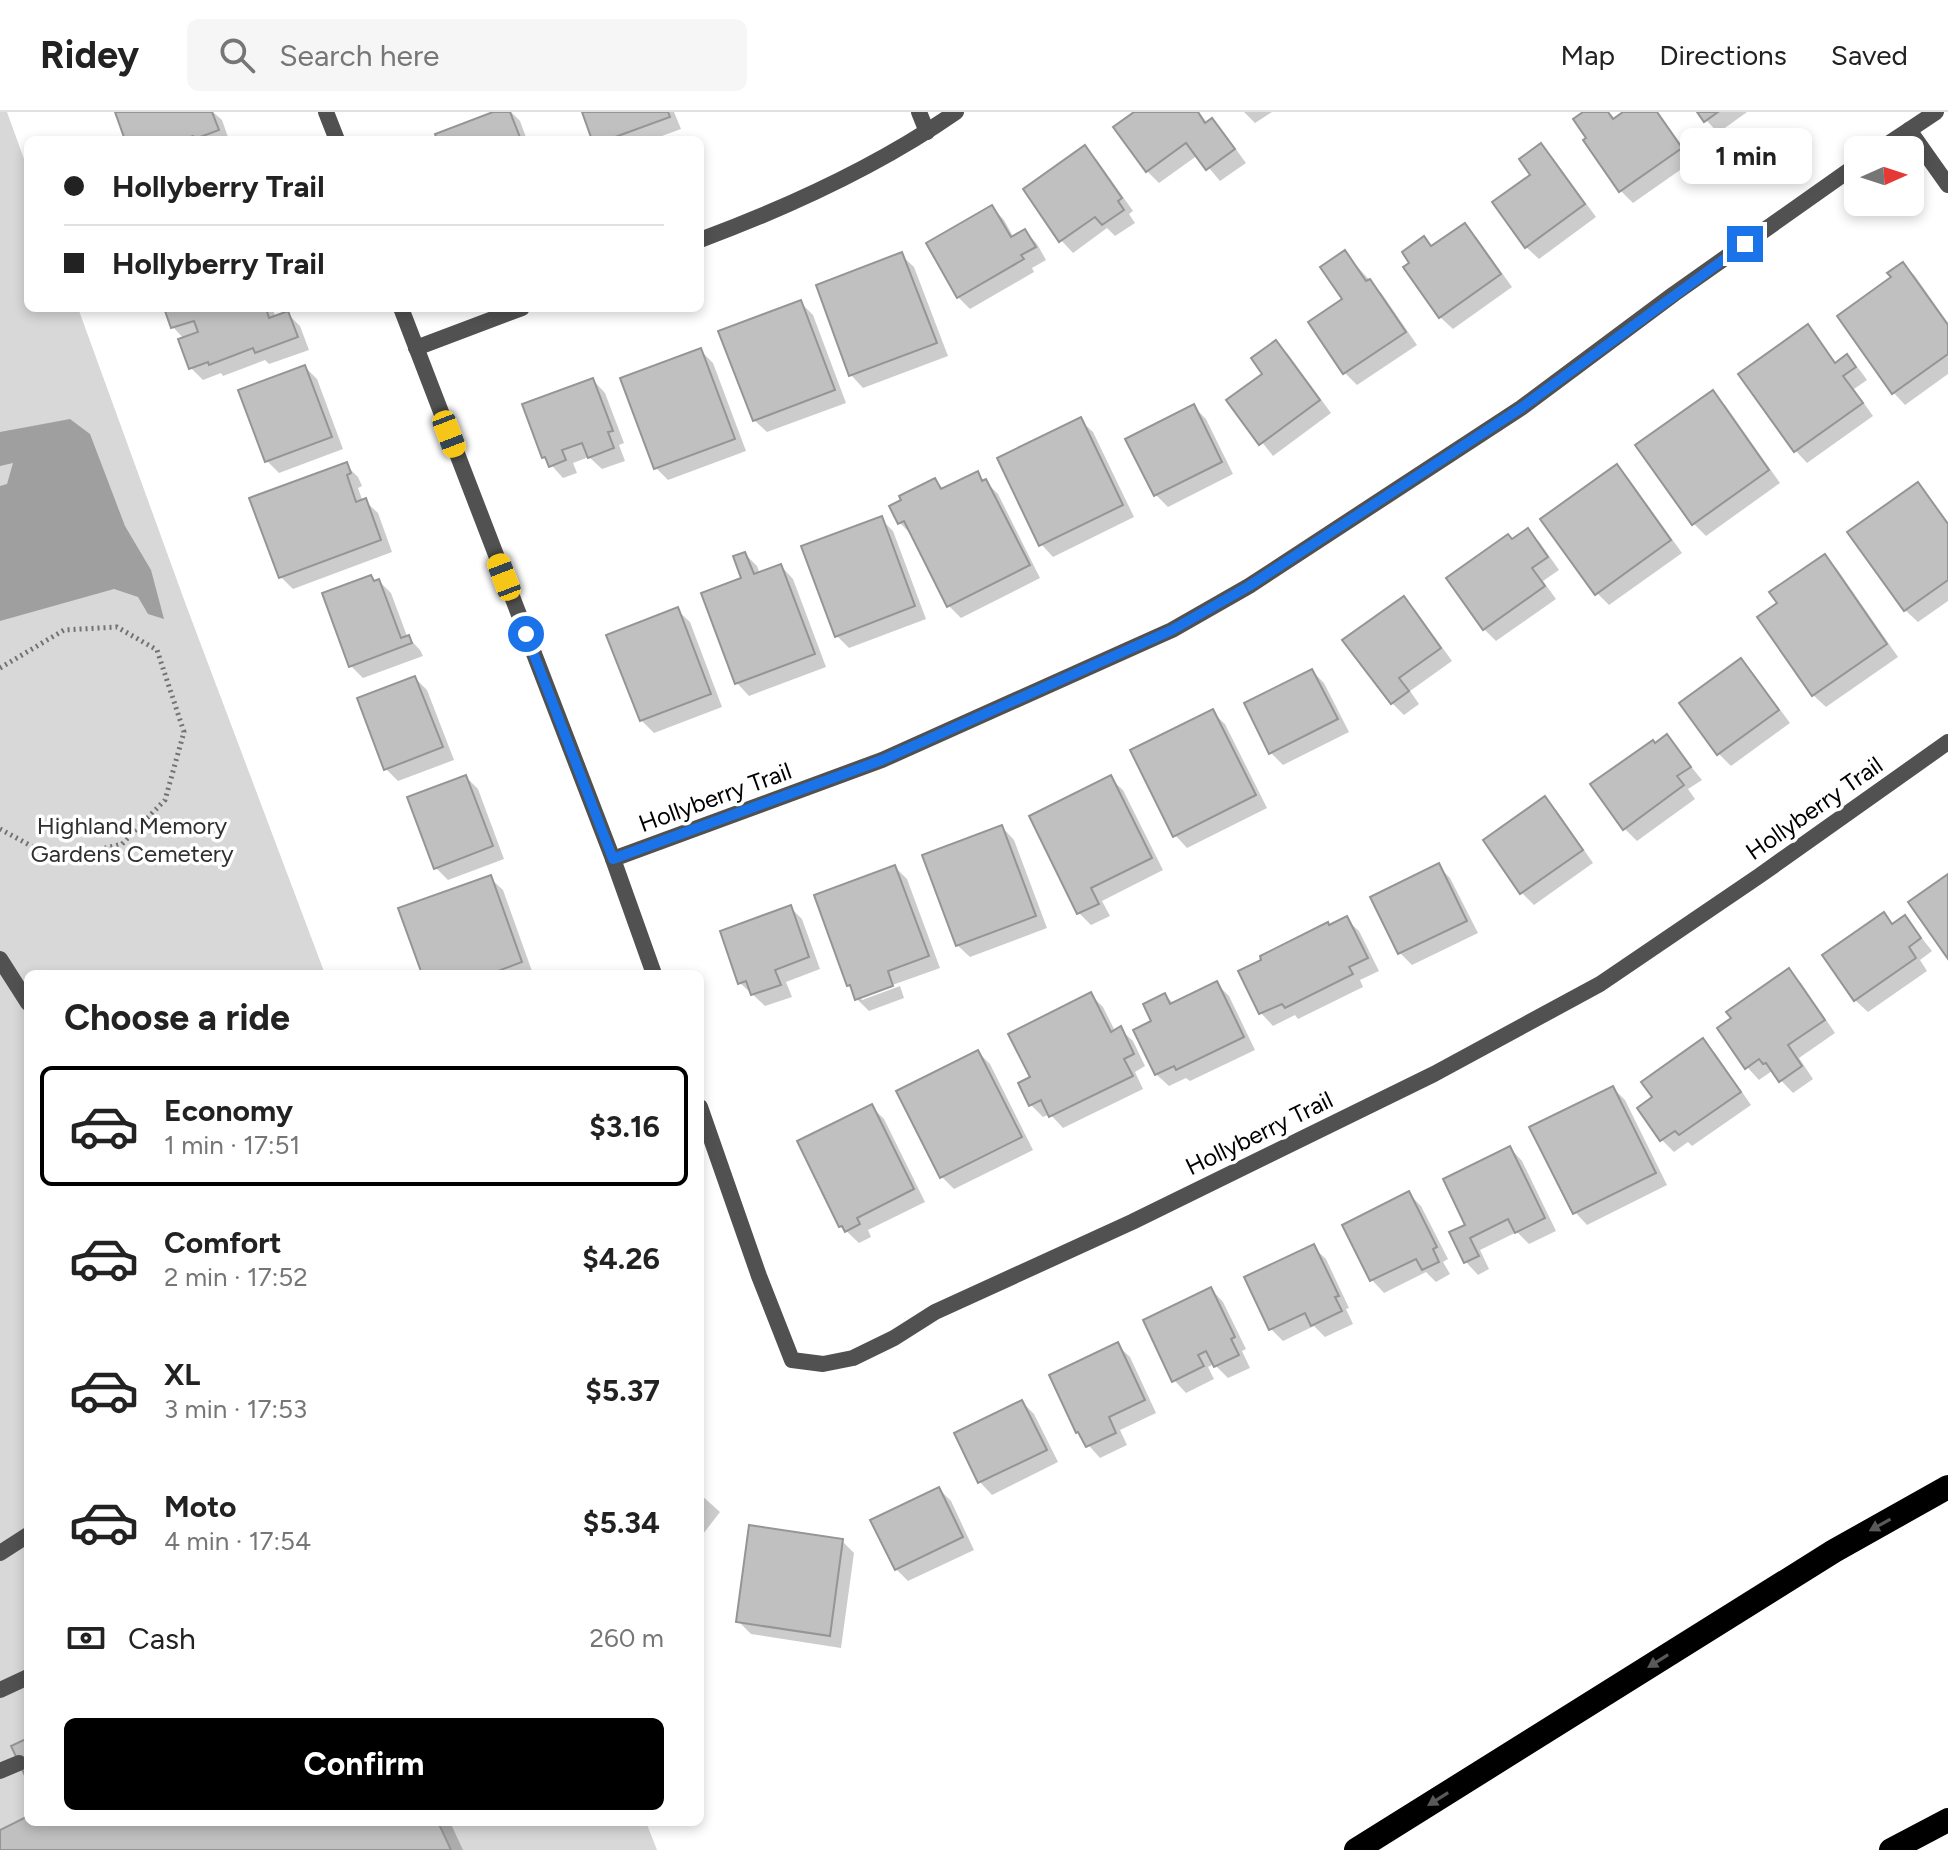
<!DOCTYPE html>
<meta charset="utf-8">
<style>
body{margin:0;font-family:Figtree,sans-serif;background:#f6f6f6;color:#222;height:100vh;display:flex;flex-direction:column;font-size:30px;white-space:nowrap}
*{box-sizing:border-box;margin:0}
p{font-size:26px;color:#767676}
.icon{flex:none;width:44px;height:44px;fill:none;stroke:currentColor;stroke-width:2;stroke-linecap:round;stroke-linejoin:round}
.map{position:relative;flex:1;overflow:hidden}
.details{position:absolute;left:24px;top:858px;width:680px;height:856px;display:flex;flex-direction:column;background:#fff;border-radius:12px;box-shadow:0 4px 12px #0003}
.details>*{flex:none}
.top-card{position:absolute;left:24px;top:24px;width:680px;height:176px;border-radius:12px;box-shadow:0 4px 12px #0003;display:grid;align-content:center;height:176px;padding:0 40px;background:#fff}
.needle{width:52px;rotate:87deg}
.tools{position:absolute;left:1844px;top:24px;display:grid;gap:16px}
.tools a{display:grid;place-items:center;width:80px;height:80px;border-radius:12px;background:#fff;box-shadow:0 4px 12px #0003;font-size:40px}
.end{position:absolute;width:36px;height:36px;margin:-18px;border:10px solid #1a73e8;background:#fff;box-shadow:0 0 0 4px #fff}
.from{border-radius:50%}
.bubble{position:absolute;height:56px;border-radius:12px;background:#fff;box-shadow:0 4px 12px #0003;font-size:26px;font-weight:700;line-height:56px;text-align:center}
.car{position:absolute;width:24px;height:48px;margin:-24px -12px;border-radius:10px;box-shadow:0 0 6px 2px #0007;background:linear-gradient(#f5c518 24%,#345 0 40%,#f5c518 0 76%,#345 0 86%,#f5c518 0)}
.top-card b{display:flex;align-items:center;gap:28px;height:76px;font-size:30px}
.top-card b+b{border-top:2px solid #e0e0e0}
.top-card i{width:20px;height:20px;background:#222}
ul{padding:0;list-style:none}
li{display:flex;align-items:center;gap:24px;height:120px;margin:0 16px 12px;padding:0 24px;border:4px solid transparent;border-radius:12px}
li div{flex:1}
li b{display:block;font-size:30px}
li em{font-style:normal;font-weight:700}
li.current{border-color:#000}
li>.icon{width:72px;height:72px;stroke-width:1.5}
h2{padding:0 40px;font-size:36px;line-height:96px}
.pay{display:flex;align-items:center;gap:20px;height:88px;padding:0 40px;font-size:30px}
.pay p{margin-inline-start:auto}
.primary-button{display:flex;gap:16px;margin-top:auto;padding:16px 40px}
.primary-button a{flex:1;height:92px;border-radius:12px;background:#000;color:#fff;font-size:32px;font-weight:700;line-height:92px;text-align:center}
header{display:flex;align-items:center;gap:48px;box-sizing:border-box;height:112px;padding:0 40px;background:#fff;border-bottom:2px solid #e0e0e0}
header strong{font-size:38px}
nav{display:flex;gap:44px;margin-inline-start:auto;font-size:28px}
.search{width:560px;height:72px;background:#f6f6f6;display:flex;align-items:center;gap:20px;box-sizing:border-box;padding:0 28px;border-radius:12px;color:#767676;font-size:30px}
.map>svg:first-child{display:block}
.green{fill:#d8d8d8}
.water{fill:#9f9f9f}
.shadow{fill:#0003}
.building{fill:#c0c0c0;stroke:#959595;stroke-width:2}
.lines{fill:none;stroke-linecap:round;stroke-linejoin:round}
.path{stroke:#737373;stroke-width:5;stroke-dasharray:2 4;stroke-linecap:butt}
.service{stroke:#515151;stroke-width:16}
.minor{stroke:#515151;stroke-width:16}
.motorway{stroke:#000;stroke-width:24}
.oneway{fill:#595959}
.route{stroke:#1a73e8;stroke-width:10}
.labels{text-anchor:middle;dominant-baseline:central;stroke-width:7;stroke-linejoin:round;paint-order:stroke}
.street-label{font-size:24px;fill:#000;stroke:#fff}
.park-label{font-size:24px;fill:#2f2f2f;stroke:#fff}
</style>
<header>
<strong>Ridey</strong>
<div class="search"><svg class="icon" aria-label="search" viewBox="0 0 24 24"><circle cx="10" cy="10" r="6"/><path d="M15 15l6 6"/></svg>Search here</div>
<nav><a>Map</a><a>Directions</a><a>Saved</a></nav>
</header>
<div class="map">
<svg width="1948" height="1738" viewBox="0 0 1948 1738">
<rect width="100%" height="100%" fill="#fff"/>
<!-- green -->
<path class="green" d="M0,0h7l21,58v138h50l108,297 139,369h-297v848h618l11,28h-657z"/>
<!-- water -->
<path class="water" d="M70,307l20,15 35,92 26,44 13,49 -16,-5 -10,-17 -24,-8 -114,32v-135l7,-2 6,-21 -13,3v-34z"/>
<!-- shadow -->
<g class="shadow">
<path d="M117,0h96l9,8 7,20h-102z"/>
<path d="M498,0h13l9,9 7,19h-88z"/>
<path d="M584,0h90l7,17 -30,11h-57z"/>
<path d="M1137,0h62l9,12 4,-3 12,12 22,30 -26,18 -22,-26 -39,28 -12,-12z"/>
<path d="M1244,0h28l-17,11z"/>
<path d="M1587,0h22l7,8 11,-8h31l35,49 -60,42 -12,-12 -32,-53z"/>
<path d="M1699,0h48l-29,21z"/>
<path d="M1541,34l12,12 43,59 -57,42 -13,-12 7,-72z"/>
<path d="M1085,36l12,12 36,51 -4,3 6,9 -20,13 -8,-8 -34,25 -12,-13z"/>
<path d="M992,95l12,13 10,18 11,-7 12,13 9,16 -14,8 2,4 -64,37 -12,-12z"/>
<path d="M1464,113l13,13 35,49 -59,42 -13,-12 -28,-54 12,-24 9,8z"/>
<path d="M1345,141l37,41 35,51 -60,40 -12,-12 -35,-50 35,-23z"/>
<path d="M901,143l13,12 34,89 -85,32 -12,-13 -33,-88z"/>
<path d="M1903,152l12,12 33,47v51l-43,31 -12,-13 1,-114z"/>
<path d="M801,191l12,12 33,88 -79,29 -13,-12z"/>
<path d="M166,196h106l4,10 12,-4 12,12 9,24 -40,14 -4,-4 -42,16 -2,-3 -18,7 -12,-12 -7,-29 -11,-12z"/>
<path d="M1807,215l30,37 10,-7 12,12 8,11 -13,9 19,27 -66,47 -12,-13z"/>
<path d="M1276,230l12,12 43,59 -58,43 -44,-56 36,-26z"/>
<path d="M701,239l12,12 33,88 -78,29 -12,-12z"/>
<path d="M305,255l12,12 26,70 -64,24 -12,-12z"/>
<path d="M593,268l12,13 19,50 -5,2 6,16 -23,8 -13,-12 -16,6 4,10 -14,5 -19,-21z"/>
<path d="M1712,281l13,12 55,78 -74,53 -12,-12z"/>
<path d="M1194,295l12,12 27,55 -65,33 -12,-12z"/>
<path d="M1080,308l13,12 41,85 -81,40 -12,-13z"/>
<path d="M346,353l12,12 4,9 -4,2 5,14 2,-1 13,12 14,39 -99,37 -12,-12z"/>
<path d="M1616,355l13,12 53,74 -73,52 -12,-12z"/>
<path d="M977,361l21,21 42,84 -79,40 -12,-12 -37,-71 -12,-12 35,-43 9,10z"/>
<path d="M1918,373l30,37v79l-30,21 -13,-12 -55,-77z"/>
<path d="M881,407l12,12 33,88 -77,29 -12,-12z"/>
<path d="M1528,418l12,13 19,27 -16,11 13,18 -60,42 -12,-12 28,-88z"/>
<path d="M745,442l12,12 3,8 21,-8 12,13 33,88 -77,29 -12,-13z"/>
<path d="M1825,444l12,13 61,88 -72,50 -13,-12 -33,-91z"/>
<path d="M371,465l5,5 3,-1 12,12 16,43 13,14 3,6 -60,22 -12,-12z"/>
<path d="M1404,486l12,13 36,50 -42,30 9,13 -15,11 -12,-12z"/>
<path d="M677,498l13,12 32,85 -68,26 -13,-13z"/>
<path d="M1741,548l12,13 37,50 -59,43 -12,-12z"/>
<path d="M1312,559l12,12 25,49 -66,33 -12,-12z"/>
<path d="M415,566l12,12 27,70 -56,21 -12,-12z"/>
<path d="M1212,600l13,12 42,84 -80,40 -12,-13z"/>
<path d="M1667,625l35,43 -14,9 7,10 -58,42 -12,-12z"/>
<path d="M466,665l12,12 26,70 -56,21 -13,-13z"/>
<path d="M1110,666l13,12 40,80 -61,31 8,15 -19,9 -12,-12z"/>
<path d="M1545,687l12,12 36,52 -59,42 -13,-13z"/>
<path d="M1002,715l12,13 33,88 -77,29 -13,-12z"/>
<path d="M1438,754l12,12 28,55 -66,32 -12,-12 -27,-55z"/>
<path d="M895,755l12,12 33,89 -81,29 3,3 38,-14 4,12 -35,13 -12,-12 -8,-14z"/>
<path d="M490,766l13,12 30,84h-109z"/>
<path d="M790,795l12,12 18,50 -34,13 6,15 -27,9 -25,-23z"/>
<path d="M1884,803l10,10 11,-8 27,34 -12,9 7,11 -59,41 -13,-12 -30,-44z"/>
<path d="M1346,807l13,12 20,40 -19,9 3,7 -65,32 -3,-4 -22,11 -12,-13 -21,-41z"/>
<path d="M1789,859l12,12 34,50 -36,25 14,21 -20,14 -21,-22 -13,9 -12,-13z"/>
<path d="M1216,871l13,13 26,54 -65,31 -4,-3 -17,8 -13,-12 -2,-52 11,-27 9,9z"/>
<path d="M1091,883l12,12 12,24 5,-2 13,12 12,25 -10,6 8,17 -80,39 -13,-14 -7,3 -12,-12 1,-27z"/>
<path d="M1703,929l12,12 36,52 -59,41 -4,-4 -14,10 -12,-12 -7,-42z"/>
<path d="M978,940l12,12 43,86 -79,39 -12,-12 -43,-85z"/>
<path d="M1613,976l12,12 42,85 -80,40 -12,-13z"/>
<path d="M872,995l12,12 41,83 -57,28 3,7 -12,6 -18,-17z"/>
<path d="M1510,1036l12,13 34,70 -27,13 -12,-12 -37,18 9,19 -11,6 -12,-13 -14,-29 15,-7z"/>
<path d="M1409,1082l12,12 27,53 -5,3 7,12 -14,8 -10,-10 -42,21 -12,-13 -28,-54z"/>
<path d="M1313,1135l13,12 23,49 -3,1 7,15 -28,13 -11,-11 -31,15 -12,-12z"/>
<path d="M1211,1177l12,13 23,47 -4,2 8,17 -22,10 -14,-14 -6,3 6,12 -28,14 -12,-13z"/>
<path d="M1117,1233l13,12 26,56 -36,17 7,15 -27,13 -23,-26z"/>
<path d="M1022,1290l12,12 24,48 -66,33 -12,-13 -24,-48z"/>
<path d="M939,1377l12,12 23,49 -66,31 -12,-12z"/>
<path d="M700,1382l20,18 -20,26z"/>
<path d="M842,1429l12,12 -13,95 -90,-14 -12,-12z"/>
<path d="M28,1706v4h422l13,28h-463v-19z"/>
</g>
<!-- building -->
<g class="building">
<path d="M115,0h97l7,18 -24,9 -2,-3 -10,4h-58z"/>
<path d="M493,0h17l11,28h-84l-2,-6z"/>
<path d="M582,0h86l2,5 -63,23h-15z"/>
<path d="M1134,0h64l7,11 7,-5 23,31 -29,21 -20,-27 -40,29 -33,-45z"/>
<path d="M1583,0h25l5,7 10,-7h34l25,36 -63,44 -36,-52 3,-2 -13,-19z"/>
<path d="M1697,0h21l-14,10z"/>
<path d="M1541,31l44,61 -60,44 -33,-46 38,-27 -11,-16z"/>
<path d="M1085,33l37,53 -4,3 6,9 -22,15 -7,-8 -36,25 -36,-53z"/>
<path d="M992,93l19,32 14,-8 11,18 -15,8 3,4 -67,39 -31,-55z"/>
<path d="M1465,111l36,51 -62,44 -36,-51 6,-4 -7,-11 22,-16 7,10z"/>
<path d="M1345,138l21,31 4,-2 36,53 -63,42 -35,-52 34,-23 -22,-32z"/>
<path d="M902,140l35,91 -88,33 -33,-91z"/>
<path d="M1903,150l45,63v29l-56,40 -55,-78 54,-39 -4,-4z"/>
<path d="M801,188l34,90 -82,31 -35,-90z"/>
<path d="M164,196h102l3,10 19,-7 10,26 -43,16 -2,-5 -44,17 -1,-3 -19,7 -11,-30 20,-7 -4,-11 -23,7z"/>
<path d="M1808,212l27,39 12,-9 9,13 -13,9 20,27 -69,49 -56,-78z"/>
<path d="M1276,228l44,60 -61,45 -33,-45 36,-26 -11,-16z"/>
<path d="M701,236l34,91 -81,30 -34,-91z"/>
<path d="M305,253l27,72 -67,25 -27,-72z"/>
<path d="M593,266l20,53 -5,1 6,16 -26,10 -6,-15 -20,7 4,10 -17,7 -4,-10 -3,1 -20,-54z"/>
<path d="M1713,278l56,80 -77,55 -57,-80z"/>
<path d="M1194,292l28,58 -68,34 -29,-57z"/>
<path d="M1081,305l42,88 -84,41 -42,-88z"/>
<path d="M347,350l4,11 -4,2 9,27 10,-4 15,42 -102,38 -30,-80z"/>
<path d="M1617,352l54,76 -76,55 -55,-76z"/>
<path d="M978,359l4,10 4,-2 44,86 -83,42 -43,-86 -6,3 -9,-18 12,-6 -2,-4 36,-18 6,11z"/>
<path d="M1918,370l30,42v56l-44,31 -57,-79z"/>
<path d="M882,404l33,90 -80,31 -34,-91z"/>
<path d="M1528,416l20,29 -16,11 13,18 -62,44 -37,-52 62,-44 4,5z"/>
<path d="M745,440l9,22 27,-10 34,90 -80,30 -34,-91 40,-15 -8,-22z"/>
<path d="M1825,442l62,90 -75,52 -55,-79 20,-14 -8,-11z"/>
<path d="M371,463l3,6 5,-2 22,59 8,-3 3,8 -63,24 -27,-74z"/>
<path d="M1404,484l37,52 -42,30 10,13 -18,13 -49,-64z"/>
<path d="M678,495l33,87 -71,27 -34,-86z"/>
<path d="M1741,546l38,52 -62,45 -38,-52z"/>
<path d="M1312,557l26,50 -69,35 -25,-51z"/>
<path d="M415,564l28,71 -59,23 -27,-72z"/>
<path d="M1213,597l43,86 -83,42 -43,-87z"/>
<path d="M1667,622l24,33 -14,9 7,9 -61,45 -33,-46 63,-44 2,3z"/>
<path d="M466,663l27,71 -59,23 -27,-72z"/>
<path d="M1111,663l41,83 -61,30 8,16 -22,10 -48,-98z"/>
<path d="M1545,684l38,54 -63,44 -37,-54z"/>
<path d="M1002,713l34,91 -80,30 -34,-91z"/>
<path d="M1439,751l28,58 -69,33 -28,-57z"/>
<path d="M895,753l34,91 -41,15 5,15 -38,14 -5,-15 -3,1 -33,-91z"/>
<path d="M1948,762v85l-40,-57z"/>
<path d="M491,763l31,87 -32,12h-68l-24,-66z"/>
<path d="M791,793l18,52 -34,13 6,15 -30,10 -5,-14 -8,3 -18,-53z"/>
<path d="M1884,800l8,12 13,-9 16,23 -12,9 7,11 -62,43 -32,-46z"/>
<path d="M1347,804l21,42 -19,9 4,7 -68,34 -3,-4 -23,10 -21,-43 23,-11 -1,-4 68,-34 1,3z"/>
<path d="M1789,856l36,52 -37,25 14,21 -23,16 -13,-19 -3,1 -4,-5 -14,10 -28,-41 14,-10 -5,-6z"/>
<path d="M1217,869l27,56 -68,33 -2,-4 -19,9 -22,-45 18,-9 -8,-17 22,-11 5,11z"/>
<path d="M1091,880l20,40 10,-6 13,28 -10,5 9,17 -84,41 -8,-17 -12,6 -11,-23 12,-6 -22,-43z"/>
<path d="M1703,926l38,54 -62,43 -4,-4 -15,10 -23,-33 15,-11 -11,-15z"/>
<path d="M978,938l44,87 -82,41 -44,-87z"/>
<path d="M1613,974l43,87 -83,41 -44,-87z"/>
<path d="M872,992l42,85 -57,29 3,6 -15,8 -3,-6 -3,1 -42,-86z"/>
<path d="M1510,1034l35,72 -30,15 -7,-14 -38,19 9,18 -15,7 -15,-31 16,-7 -22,-46z"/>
<path d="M1409,1079l28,56 -4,2 6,13 -17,8 -6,-11 -46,22 -28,-56z"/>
<path d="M1314,1132l25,52 -4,1 7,14 -31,15 -6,-13 -36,17 -25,-53z"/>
<path d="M1211,1175l24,50 -4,2 8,16 -25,12 -8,-16 -8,4 6,11 -32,16 -29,-62z"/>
<path d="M1118,1230l27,58 -36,17 7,16 -30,14 -8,-15 -2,1 -27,-58z"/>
<path d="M1022,1288l25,50 -69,33 -24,-50z"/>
<path d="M939,1375l24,50 -68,33 -25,-50z"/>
<path d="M749,1413l94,14 -13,97 -94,-14z"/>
<path d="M28,1626v44l-17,-36z"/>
<path d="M28,1704v6h410l13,28h-451v-20z"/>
</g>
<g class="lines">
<!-- path -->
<path class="path" d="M0,556l64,-38 53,-3 40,23 27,82 -19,68 -43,44 -65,16 -57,-31"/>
<!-- service -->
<g class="service">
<path d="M0,847l28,44"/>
<path d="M0,1441l28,-18"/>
<path d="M0,1578l28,-13"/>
<path d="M0,1659l19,-8"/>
</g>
<!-- minor -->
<g class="minor">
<path d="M326,0l11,28"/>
<path d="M919,0l8,20"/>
<path d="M1909,18l39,55"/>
<path d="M1879,38l57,-38"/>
<path d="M700,128c86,-32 180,-75 256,-128"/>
<path d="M401,196l212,551 41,115"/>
<path d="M416,236l106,-40"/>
<path d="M613,747l269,-99 290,-130 77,-44 272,-178 153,-114 184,-130"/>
<path d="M700,995l59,169 33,84 31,4 30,-6 41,-20 41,-26 197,-90 302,-148 166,-90 159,-108 189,-134"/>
</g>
<!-- motorway -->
<g class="motorway">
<path d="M1356,1738l478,-299 114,-64"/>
<path d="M1891,1738l57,-30"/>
</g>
</g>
<!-- one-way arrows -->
<defs><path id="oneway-solid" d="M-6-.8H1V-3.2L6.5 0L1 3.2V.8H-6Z" transform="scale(2)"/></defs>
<g class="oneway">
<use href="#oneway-solid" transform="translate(1880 1413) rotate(151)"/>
<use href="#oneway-solid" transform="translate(1658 1549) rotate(148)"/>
<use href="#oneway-solid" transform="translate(1438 1687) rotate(148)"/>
</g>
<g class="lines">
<!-- route -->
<path class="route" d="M526,522l87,225 269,-99 290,-130 77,-44 272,-178 224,-164"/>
</g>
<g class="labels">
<!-- street labels -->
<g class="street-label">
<text transform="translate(715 685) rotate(-20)">Hollyberry Trail</text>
<text transform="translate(1814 696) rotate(-35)">Hollyberry Trail</text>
<text transform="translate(1259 1021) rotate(-26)">Hollyberry Trail</text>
</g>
<!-- park labels -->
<g class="park-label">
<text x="132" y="713">Highland Memory<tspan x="132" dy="28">Gardens Cemetery</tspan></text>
</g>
</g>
</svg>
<div class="tools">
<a><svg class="needle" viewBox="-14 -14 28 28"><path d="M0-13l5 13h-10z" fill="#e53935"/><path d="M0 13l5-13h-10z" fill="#767676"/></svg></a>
</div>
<i class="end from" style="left:526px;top:522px"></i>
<i class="end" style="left:1745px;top:132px"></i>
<div class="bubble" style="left:1680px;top:16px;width:132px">1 min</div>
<i class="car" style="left:449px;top:322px;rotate:159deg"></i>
<i class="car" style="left:504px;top:465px;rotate:339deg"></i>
<div class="top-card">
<b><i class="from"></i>Hollyberry Trail</b>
<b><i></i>Hollyberry Trail</b>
</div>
<section class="details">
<h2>Choose a ride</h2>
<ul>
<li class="current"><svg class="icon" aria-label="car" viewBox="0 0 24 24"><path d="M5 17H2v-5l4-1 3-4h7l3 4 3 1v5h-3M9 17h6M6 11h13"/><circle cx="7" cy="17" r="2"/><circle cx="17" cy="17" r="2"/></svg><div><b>Economy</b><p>1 min · 17:51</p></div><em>$3.16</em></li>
<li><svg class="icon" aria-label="car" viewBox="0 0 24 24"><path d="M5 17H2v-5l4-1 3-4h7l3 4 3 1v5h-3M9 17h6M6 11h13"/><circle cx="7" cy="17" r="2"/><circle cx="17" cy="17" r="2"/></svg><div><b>Comfort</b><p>2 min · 17:52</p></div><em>$4.26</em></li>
<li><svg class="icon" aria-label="car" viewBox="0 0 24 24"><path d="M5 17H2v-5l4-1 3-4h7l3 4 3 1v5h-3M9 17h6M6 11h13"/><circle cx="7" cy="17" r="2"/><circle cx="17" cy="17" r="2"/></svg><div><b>XL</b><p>3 min · 17:53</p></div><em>$5.37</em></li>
<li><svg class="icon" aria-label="car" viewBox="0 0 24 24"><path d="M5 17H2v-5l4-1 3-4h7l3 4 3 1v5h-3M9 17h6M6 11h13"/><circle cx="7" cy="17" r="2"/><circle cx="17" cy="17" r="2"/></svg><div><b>Moto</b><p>4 min · 17:54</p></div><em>$5.34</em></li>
</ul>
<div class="pay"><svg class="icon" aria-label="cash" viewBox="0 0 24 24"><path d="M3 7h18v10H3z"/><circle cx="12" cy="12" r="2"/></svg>Cash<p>260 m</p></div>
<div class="primary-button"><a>Confirm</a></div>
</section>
</div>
